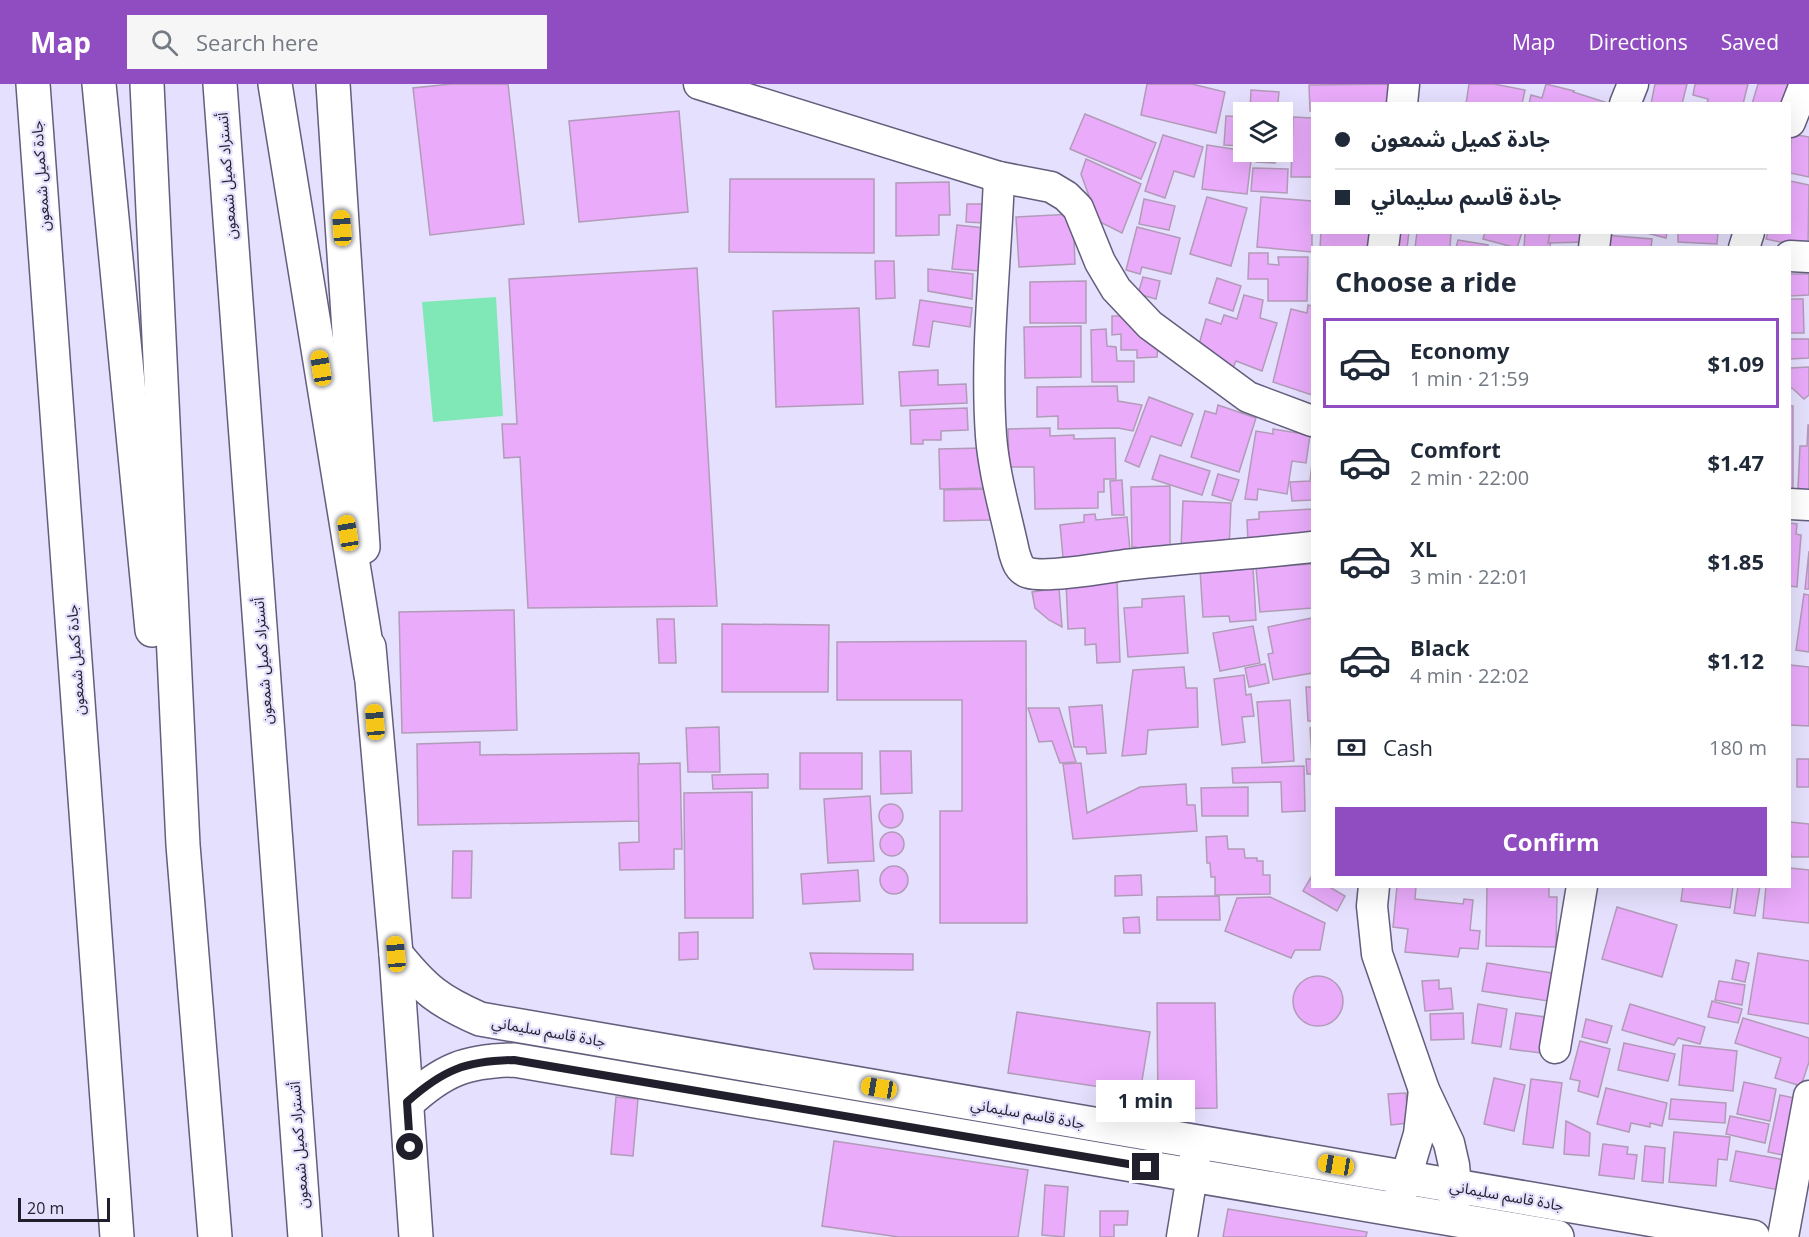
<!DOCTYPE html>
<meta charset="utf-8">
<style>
body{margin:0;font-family:"Open Sans","Noto Sans Arabic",sans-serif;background:#f6f6f7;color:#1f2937;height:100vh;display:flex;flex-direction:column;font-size:22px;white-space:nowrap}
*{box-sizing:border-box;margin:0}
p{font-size:20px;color:#747a83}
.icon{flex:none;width:33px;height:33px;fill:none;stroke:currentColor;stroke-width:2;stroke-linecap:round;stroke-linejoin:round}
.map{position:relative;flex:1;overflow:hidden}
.sheet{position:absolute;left:1311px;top:162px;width:480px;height:642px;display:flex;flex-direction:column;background:#fff;border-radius:0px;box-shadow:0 6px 24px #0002}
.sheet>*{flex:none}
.hud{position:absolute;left:1311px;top:18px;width:480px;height:132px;border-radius:0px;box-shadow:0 6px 24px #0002;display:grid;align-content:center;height:132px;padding:0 24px;background:#fff}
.controls{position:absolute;left:1233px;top:18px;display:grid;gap:12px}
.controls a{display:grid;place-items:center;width:60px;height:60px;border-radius:0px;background:#fff;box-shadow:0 6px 24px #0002;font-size:30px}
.scale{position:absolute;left:18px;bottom:15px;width:92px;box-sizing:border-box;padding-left:6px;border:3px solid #211f2c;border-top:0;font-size:16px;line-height:21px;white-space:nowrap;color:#211f2c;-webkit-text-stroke:4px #e5e0fd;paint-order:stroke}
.end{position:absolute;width:27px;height:27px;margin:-14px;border:8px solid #211f2c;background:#fff;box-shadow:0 0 0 3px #fff}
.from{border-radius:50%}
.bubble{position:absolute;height:42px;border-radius:0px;background:#fff;box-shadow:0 6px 24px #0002;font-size:20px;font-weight:700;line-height:42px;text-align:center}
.car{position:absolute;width:18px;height:36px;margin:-18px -9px;border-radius:8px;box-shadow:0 0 4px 2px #0007;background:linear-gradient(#f5c518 24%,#345 0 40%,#f5c518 0 76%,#345 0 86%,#f5c518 0)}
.hud b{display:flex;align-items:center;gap:21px;height:57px;font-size:22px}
.hud b+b{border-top:2px solid #e0e1e3}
.hud i{width:15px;height:15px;background:#1f2937}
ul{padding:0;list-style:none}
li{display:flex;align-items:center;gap:18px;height:90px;margin:0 12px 9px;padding:0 12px;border:3px solid transparent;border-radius:0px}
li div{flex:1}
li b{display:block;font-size:22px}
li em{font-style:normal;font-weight:700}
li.current{border-color:#904cc1}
li>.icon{width:54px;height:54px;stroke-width:1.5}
h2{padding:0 24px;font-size:27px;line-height:72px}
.pay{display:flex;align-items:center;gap:15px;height:66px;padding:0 24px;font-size:22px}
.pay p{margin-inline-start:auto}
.button{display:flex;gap:12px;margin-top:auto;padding:12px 24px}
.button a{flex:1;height:69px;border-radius:0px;background:#904cc1;color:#fff;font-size:24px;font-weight:700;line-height:69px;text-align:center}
header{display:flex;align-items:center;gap:36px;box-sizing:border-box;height:84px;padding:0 30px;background:#904cc1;color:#fff}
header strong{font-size:28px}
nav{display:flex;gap:33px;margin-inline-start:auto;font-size:21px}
.search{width:420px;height:54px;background:#f6f6f7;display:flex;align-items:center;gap:15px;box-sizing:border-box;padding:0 21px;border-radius:0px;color:#747a83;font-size:22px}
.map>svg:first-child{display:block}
.green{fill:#80e8b6}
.building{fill:#e9abfa;stroke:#b29bb8;stroke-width:1.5}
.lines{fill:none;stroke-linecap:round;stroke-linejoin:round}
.minor-casing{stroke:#645e7d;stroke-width:33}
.tertiary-casing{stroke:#645e7d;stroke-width:36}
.secondary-casing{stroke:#645e7d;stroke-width:36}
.motorway-casing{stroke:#645e7d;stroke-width:36}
.minor{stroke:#fff;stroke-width:30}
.tertiary{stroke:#fff;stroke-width:33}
.secondary{stroke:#fff;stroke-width:33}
.motorway{stroke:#fff;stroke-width:33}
.route{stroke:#211f2c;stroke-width:8}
.labels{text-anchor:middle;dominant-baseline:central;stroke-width:4.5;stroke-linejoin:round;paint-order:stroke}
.street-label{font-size:15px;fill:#211f2c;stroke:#e5e0fd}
</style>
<header>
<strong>Map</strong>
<div class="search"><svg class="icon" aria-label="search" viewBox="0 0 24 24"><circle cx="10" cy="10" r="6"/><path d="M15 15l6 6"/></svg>Search here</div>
<nav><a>Map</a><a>Directions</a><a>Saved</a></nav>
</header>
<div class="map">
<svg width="1809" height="1153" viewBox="0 0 1809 1153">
<rect width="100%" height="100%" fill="#e5e0fd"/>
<!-- green -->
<path class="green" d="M496,213l7,119 -70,6 -11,-120z"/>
<!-- building -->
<g class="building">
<path d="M451,0h57l16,140 -94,11 -17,-147z"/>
<path d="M1147,0h45l33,8 -9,41 -75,-18z"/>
<path d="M1389,0v20h-77v7h-2l-1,-26z"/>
<path d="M1469,0h25l31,6 -3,14h-56z"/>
<path d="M1546,0l28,7 -1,1 38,12h-82l2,-9 11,3z"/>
<path d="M1655,0h32l-5,20h-31z"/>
<path d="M1695,0h53l-5,20h-36l1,-5 -15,-4z"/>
<path d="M1758,0h31l-6,20h-31z"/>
<path d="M1251,6l28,2 -2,20h-27z"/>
<path d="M679,27l9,101 -109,10 -10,-101z"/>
<path d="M1085,30l71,29 -15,36 -71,-30z"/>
<path d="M1226,32l18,1v29l-20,-1z"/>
<path d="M1293,33l19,1v59h-21z"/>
<path d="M1791,50l18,3v40l-19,-4z"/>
<path d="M1163,51l40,12 -9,30 -20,-6 -9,27 -20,-7z"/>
<path d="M1207,61l45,7 -5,42 -45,-5z"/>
<path d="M1256,68h19v11l-19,-1z"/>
<path d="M1086,75l55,25 -19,49 -24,-12 -17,-47z"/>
<path d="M1253,84l35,1 -1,24 -36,-2z"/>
<path d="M730,95h144v74l-145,-1z"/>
<path d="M1790,97l19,4 -1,63 -42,-9 2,-7h22z"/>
<path d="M949,98l1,33h-11v20l-43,1v-53z"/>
<path d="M1207,113l40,11 -16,58 -41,-12z"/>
<path d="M1261,113l51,4v51l-55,-5z"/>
<path d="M1144,115l31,7 -6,24 -30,-6z"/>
<path d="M967,120h19l-1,19 -19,-1z"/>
<path d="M1073,130l2,50 -56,3 -3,-50z"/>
<path d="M957,141l27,3 -4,43 -28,-2z"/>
<path d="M1137,143l43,11 -9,36 -29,-7 -2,7 -14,-4z"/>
<path d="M1321,148h49l-2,16h-48z"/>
<path d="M1389,148h20l-2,16h-19z"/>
<path d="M1417,148h34l-1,16h-35z"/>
<path d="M1485,148h37l-5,16 -34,-9z"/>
<path d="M1525,148h26l-1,16h-26z"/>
<path d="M1550,148h36l-1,10 -37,1z"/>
<path d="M1643,148h24l-1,6z"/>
<path d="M1678,148h40l-1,12 -39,-2z"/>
<path d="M1604,151l48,4 -1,9h-48z"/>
<path d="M1458,156l30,5v3h-32z"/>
<path d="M1249,169h19v11l11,1 -1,-8h30l-1,44h-39v-22h-20z"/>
<path d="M875,177h19l1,37 -19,1z"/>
<path d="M697,184l20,338 -189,2 -8,-151 -16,1 -2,-34h15l-8,-145z"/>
<path d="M928,185l45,5 -1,25 -44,-8z"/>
<path d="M1790,190h19v21l-19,1z"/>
<path d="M1143,193l17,4 -4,18 -18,-5z"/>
<path d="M1217,194l24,8 -8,25 -24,-8z"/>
<path d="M1086,197v42h-56v-41z"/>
<path d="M1244,211l19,5 -3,18 17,5 -15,48 -26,-10 -3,7 -36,-16 9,-33 15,5 3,-9 13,4z"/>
<path d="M1790,215h13l1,34h-14z"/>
<path d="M920,216l52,8 -2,19 -37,-6 -4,26 -16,-2z"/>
<path d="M1308,221l4,1v89l-39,-13 18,-73 16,4z"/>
<path d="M859,224l4,96 -87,3 -3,-96z"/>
<path d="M1112,232h14l32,29 -1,12 -20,1v-8h-16v-16l-9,1z"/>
<path d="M1081,242v51l-56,1 -1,-51z"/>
<path d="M1106,245l1,17 9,1 1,14h17v21h-42l-1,-52z"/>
<path d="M1790,255h19v19l-19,1z"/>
<path d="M1809,283v28l-5,4 -12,-11h-2v-20z"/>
<path d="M938,286v15l28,-1 1,19 -66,3 -2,-34z"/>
<path d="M1117,302l1,15 24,4 -9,26 -15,-3 -60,1v-13l-21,1v-30z"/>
<path d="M1149,313l44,17 -12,32 -30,-10 -12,31 -14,-6z"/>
<path d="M1218,321l38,13 -17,54 -48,-15 14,-46 11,3z"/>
<rect x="1790" y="322" width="3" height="84"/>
<path d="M967,324l1,22 -27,1v9h-18v4h-12l-1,-34z"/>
<path d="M1808,341h1v69h-6v-5l-5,-1 2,-42h7z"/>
<path d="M1050,344v8l24,-1v4l41,-1 1,41h-12v13h-6v16l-63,1 -1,-42h-25l-1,-38z"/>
<path d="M1273,345l37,6 -4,28 -14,-2 -5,33 -29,-5 -1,11 -12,-1 11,-68 17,3z"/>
<path d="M982,364l1,40 -43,1 -1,-40z"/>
<path d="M1160,371l50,16 -8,24 -50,-16z"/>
<path d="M1312,379v37l-20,1 -2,-19 20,-1z"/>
<path d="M1218,390l21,6 -7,21 -20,-6z"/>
<path d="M1122,396l2,35h-12l-2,-34z"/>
<path d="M1170,402v65h-34v-4h-4l-1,-60z"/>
<path d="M990,405v31l-46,1v-31z"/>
<path d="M1183,417l48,2 -2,47 -48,-2z"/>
<path d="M1312,425v26l-64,8 -1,-23 12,-1v-7z"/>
<path d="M1095,430l1,6 31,-3 4,45 -67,6 -4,-43 24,-3v-7z"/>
<path d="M1790,439l7,1 -1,10 5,1 -4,52 -7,-1z"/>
<path d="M1809,467v38h-4z"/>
<path d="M1312,480v44l-52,4 -4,-44z"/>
<path d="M1253,483l3,53 -26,2 -1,-6 -26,1 -3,-47z"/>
<path d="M1117,496l3,82 -23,1 -1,-19 -11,1v-17l-17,1 -2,-47z"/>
<path d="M1059,504l3,39 -13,-7 -14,-12 -3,-16z"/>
<path d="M1804,510l5,1v57l-13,-2z"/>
<path d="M1184,512l4,57 -60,4 -4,-49 18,-1v-8z"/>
<path d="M514,526l3,120 -115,3 -3,-121z"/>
<path d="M1312,534v55l-39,7 -5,-26 5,-1 -5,-26z"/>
<path d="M657,535h17l2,44h-17z"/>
<path d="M722,540l107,1 -1,67h-106z"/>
<path d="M1253,542l7,37 -40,8 -7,-38z"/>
<path d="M1026,557l1,282h-87v-112h22v-111h-125v-58z"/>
<path d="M1265,580l4,19 -20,4 -4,-19z"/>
<path d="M1790,581l19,2v59l-19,-1z"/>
<path d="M1184,583l2,21h11l1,39 -50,3 -2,24 -24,2 11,-86z"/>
<path d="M1244,591l2,20 5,-1 3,22 -12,1 3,25 -23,3 -8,-66z"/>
<path d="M1306,603h6v34h-4z"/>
<path d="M1290,616l4,61 -32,2 -5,-61z"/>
<path d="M1102,621l4,48 -19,1 -1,-7h-12l-5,-40z"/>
<path d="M1028,624h31l17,54 -16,1 -8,-22 -13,1z"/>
<path d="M719,643l1,45h-32l-2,-44z"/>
<path d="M1312,643v47h-5l-1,-15h6l-2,-31z"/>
<path d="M480,658v13l159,-2 1,68 -222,4 -1,-81z"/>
<path d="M880,667h31l1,42 -31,1z"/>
<rect x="800" y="669" width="62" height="36"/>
<rect x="1797" y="675" width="12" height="28"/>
<path d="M680,679l2,86h-8v20l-54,1 -1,-27 20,-1 -1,-78z"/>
<path d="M1081,679l6,50 53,-26 46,-3 1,21h8l2,26 -124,8 -10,-75z"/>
<path d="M1304,682l1,45 -23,1 -1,-30 -48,1 -1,-15z"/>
<path d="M768,690v14l-55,1 -1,-14z"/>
<path d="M1248,703v29h-46l-1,-28z"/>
<path d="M752,708l1,126h-68l-1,-125z"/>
<path d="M870,712l4,65 -46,2 -4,-64z"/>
<circle cx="891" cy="732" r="12"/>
<path d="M1790,738l19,2v33h-18v-3h-1z"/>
<circle cx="892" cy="760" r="12"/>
<path d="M1227,752l1,13h16l1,9h12v3h6v14h7v19l-55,1v-18h-4l-1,-14h-3l-1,-26z"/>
<path d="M453,767h19l-1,47h-19z"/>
<circle cx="894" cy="796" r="14"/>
<path d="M1790,784l19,2v53l-46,-5 3,-32h24z"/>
<path d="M858,786l2,31 -57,3 -2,-30z"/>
<path d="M1141,791l1,20 -27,1v-20z"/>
<path d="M1311,793l1,9h16l17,10 -8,15 -34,-20z"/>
<path d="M1397,802l19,1 -1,12 48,5 1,-5 9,1 -3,30 10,1 -2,18 -18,-1 -2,9 -53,-5 3,-23 -15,-2z"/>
<path d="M1487,802h62v11h8l-1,50 -70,-1z"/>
<path d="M1683,802h50l-3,22 -49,-7z"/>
<path d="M1738,802h22l-5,30 -21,-3z"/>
<path d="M1219,812l1,24h-63v-23z"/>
<path d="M1270,813l55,26 -5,27h-25l-4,8 -66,-27 12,-33z"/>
<path d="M1617,823l60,18 -15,52 -60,-18z"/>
<path d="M1139,833l1,16h-16l-1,-15z"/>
<path d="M698,848v27l-19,1v-27z"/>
<path d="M810,869l103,1v16l-99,-1z"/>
<path d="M1758,869l51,8v63l-61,-10z"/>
<path d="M1736,876l13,3 -4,19 -13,-3z"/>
<path d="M1487,879l65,10 -4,28 -66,-10z"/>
<circle cx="1318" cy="917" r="25"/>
<path d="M1439,896v9l12,-1 2,21 -28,2 -3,-30z"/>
<path d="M1719,897l26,4 -3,20 -27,-5z"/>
<path d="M1712,917l30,8 -4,14 -30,-6z"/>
<path d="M1157,919h58l2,105 -59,1z"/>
<path d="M1478,920l29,5 -6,38 -29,-4z"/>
<path d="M1630,920l75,23 -5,17 -22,-6 -4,7 -52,-15z"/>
<path d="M1017,928l133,20 -10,61 -132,-20z"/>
<path d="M1463,929l1,26 -33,1 -1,-26z"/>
<path d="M1516,929l29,4 -5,36 -30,-4z"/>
<path d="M1743,934l66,20v24l-8,24 -26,-8 6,-20 -46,-15z"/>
<path d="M1586,935l26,7 -5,17 -25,-6z"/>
<path d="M1580,957l30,8 -12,48 -20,-6 2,-10 -10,-2z"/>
<path d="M1624,959l51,11 -7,27 -50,-11z"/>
<path d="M1683,961l54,6 -4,40 -54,-6z"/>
<path d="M1494,994l31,7 -11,46 -30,-7z"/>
<path d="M1531,995l31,4 -9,65 -30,-4z"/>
<path d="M1744,998l32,7 -6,32 -33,-7z"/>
<path d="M1606,1004l61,15 -5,23 -12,-3v4l-19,-4 -2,9 -32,-8z"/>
<path d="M1406,1009l2,30 -17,2 -3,-31z"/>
<path d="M1780,1011l19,4 -12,57 -19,-4z"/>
<path d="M616,1013l22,2 -5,57 -22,-2z"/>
<path d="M1671,1015l55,4 -1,20 -56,-4z"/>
<path d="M1730,1032l39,8 -4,19 -39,-9z"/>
<path d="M1566,1037l24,12 -1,23 -25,-2z"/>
<path d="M1674,1048l56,5 -3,23 -9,-1 -2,27 -47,-4z"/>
<path d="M834,1057l194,29 -10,67h-119l-77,-11z"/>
<path d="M1603,1060l25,3 -1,7 10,1 -3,24 -35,-4z"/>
<path d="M1645,1062l20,2 -2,35 -21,-2z"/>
<path d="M1736,1067l49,9 -6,30 -49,-9z"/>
<path d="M1045,1101l23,2 -4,50 -22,-2z"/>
<path d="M1228,1125l139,23 -1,5h-143z"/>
<path d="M1100,1127h28l-1,14h-13v12h-14z"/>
</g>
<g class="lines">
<!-- minor casing -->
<g class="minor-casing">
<g id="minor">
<path d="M699,0l300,93 52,10 15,9 12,12 22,54 16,27 34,36 98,72 64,24"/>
<path d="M1402,20l2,-20"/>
<path d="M1625,20l8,-20"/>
<path d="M1790,38l15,-38"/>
<path d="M999,93c-3,86 -14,173 -8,259 3,39 15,78 23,116 3,10 5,18 15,21 18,5 75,-5 96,-8 63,-7 125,-11 187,-18"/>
<path d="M1383,164l2,-16"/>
<path d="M1594,164l2,-16"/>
<path d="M1744,164l5,-16"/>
<path d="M1790,172l19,1"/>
<path d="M1790,420l19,1"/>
<path d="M1374,802l-2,20 5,48 47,136 25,53 5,22 2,21 -2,22"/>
<path d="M1555,964l27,-162"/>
<path d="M1399,1117l20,-67 5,-44"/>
<path d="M1182,1153l14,-86"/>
<path d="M1783,1153l26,-141"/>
</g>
</g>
<!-- tertiary casing -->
<g class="tertiary-casing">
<g id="tertiary">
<path d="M396,870c29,36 43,47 84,65l1273,218"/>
<path d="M407,1019c36,-33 58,-42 107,-43l1043,177"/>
</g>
</g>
<!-- secondary casing -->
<g class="secondary-casing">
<g id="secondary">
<path d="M33,0l84,1153"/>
<path d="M333,0l30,463"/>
<path d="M369,563l27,307 20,283"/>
</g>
</g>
<!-- motorway casing -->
<g class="motorway-casing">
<g id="motorway">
<path d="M99,0l53,546"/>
<path d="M147,0l36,761 32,392"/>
<path d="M220,0l85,1153"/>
<path d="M275,0l96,591"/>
</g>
</g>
<!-- minor -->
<use href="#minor" class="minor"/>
<!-- tertiary -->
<use href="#tertiary" class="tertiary"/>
<!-- secondary -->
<use href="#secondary" class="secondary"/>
<!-- motorway -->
<use href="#motorway" class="motorway"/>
</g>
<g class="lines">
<!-- route -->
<path class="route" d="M410,1063l-3,-45c36,-32 58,-41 107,-42l632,107"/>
</g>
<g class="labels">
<!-- street labels -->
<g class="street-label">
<text transform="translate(40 92) rotate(-94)">جادة كميل شمعون</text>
<text transform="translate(226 92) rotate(-94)">أتستراد كميل شمعون</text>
<text transform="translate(75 576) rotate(-94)">جادة كميل شمعون</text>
<text transform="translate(262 577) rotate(-94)">أتستراد كميل شمعون</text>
<text transform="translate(549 947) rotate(10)">جادة قاسم سليماني</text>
<text transform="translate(1028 1029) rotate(10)">جادة قاسم سليماني</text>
<text transform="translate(298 1061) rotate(-94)">أتستراد كميل شمعون</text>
<text transform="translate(1507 1111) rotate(10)">جادة قاسم سليماني</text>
</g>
</g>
</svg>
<div class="controls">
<a><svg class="icon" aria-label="layers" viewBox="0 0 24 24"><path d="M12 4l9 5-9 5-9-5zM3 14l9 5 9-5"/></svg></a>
</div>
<div class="scale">20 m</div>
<i class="end from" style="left:410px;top:1063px"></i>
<i class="end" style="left:1146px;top:1083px"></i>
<div class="bubble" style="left:1096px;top:996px;width:99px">1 min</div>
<i class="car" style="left:342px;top:144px;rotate:356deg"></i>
<i class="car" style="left:321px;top:284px;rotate:351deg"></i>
<i class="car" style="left:348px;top:449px;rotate:351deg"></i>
<i class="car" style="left:375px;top:638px;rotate:355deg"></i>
<i class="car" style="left:396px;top:870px;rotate:355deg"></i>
<i class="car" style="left:879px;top:1004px;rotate:280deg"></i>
<i class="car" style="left:1336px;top:1081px;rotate:280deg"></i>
<div class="hud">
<b><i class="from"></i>جادة كميل شمعون</b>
<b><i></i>جادة قاسم سليماني</b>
</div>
<section class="sheet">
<h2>Choose a ride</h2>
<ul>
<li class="current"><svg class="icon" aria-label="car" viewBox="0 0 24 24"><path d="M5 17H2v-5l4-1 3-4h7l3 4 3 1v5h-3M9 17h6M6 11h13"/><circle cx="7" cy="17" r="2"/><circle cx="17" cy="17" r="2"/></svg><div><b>Economy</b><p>1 min · 21:59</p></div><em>$1.09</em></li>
<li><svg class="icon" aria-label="car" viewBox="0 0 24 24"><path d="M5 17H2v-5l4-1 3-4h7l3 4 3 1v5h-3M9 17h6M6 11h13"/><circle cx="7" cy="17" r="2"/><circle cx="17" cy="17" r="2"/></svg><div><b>Comfort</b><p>2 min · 22:00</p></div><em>$1.47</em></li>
<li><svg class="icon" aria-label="car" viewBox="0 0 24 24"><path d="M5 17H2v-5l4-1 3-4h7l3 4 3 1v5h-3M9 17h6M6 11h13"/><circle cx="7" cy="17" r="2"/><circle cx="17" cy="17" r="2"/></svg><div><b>XL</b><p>3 min · 22:01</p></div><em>$1.85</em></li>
<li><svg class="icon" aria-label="car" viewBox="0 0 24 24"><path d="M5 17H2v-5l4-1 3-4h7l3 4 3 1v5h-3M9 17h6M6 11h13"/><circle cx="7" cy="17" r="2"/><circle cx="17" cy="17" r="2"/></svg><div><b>Black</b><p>4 min · 22:02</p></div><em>$1.12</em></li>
</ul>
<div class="pay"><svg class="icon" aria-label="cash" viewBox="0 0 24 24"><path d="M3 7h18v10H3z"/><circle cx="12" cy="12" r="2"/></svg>Cash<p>180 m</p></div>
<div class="button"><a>Confirm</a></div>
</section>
</div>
